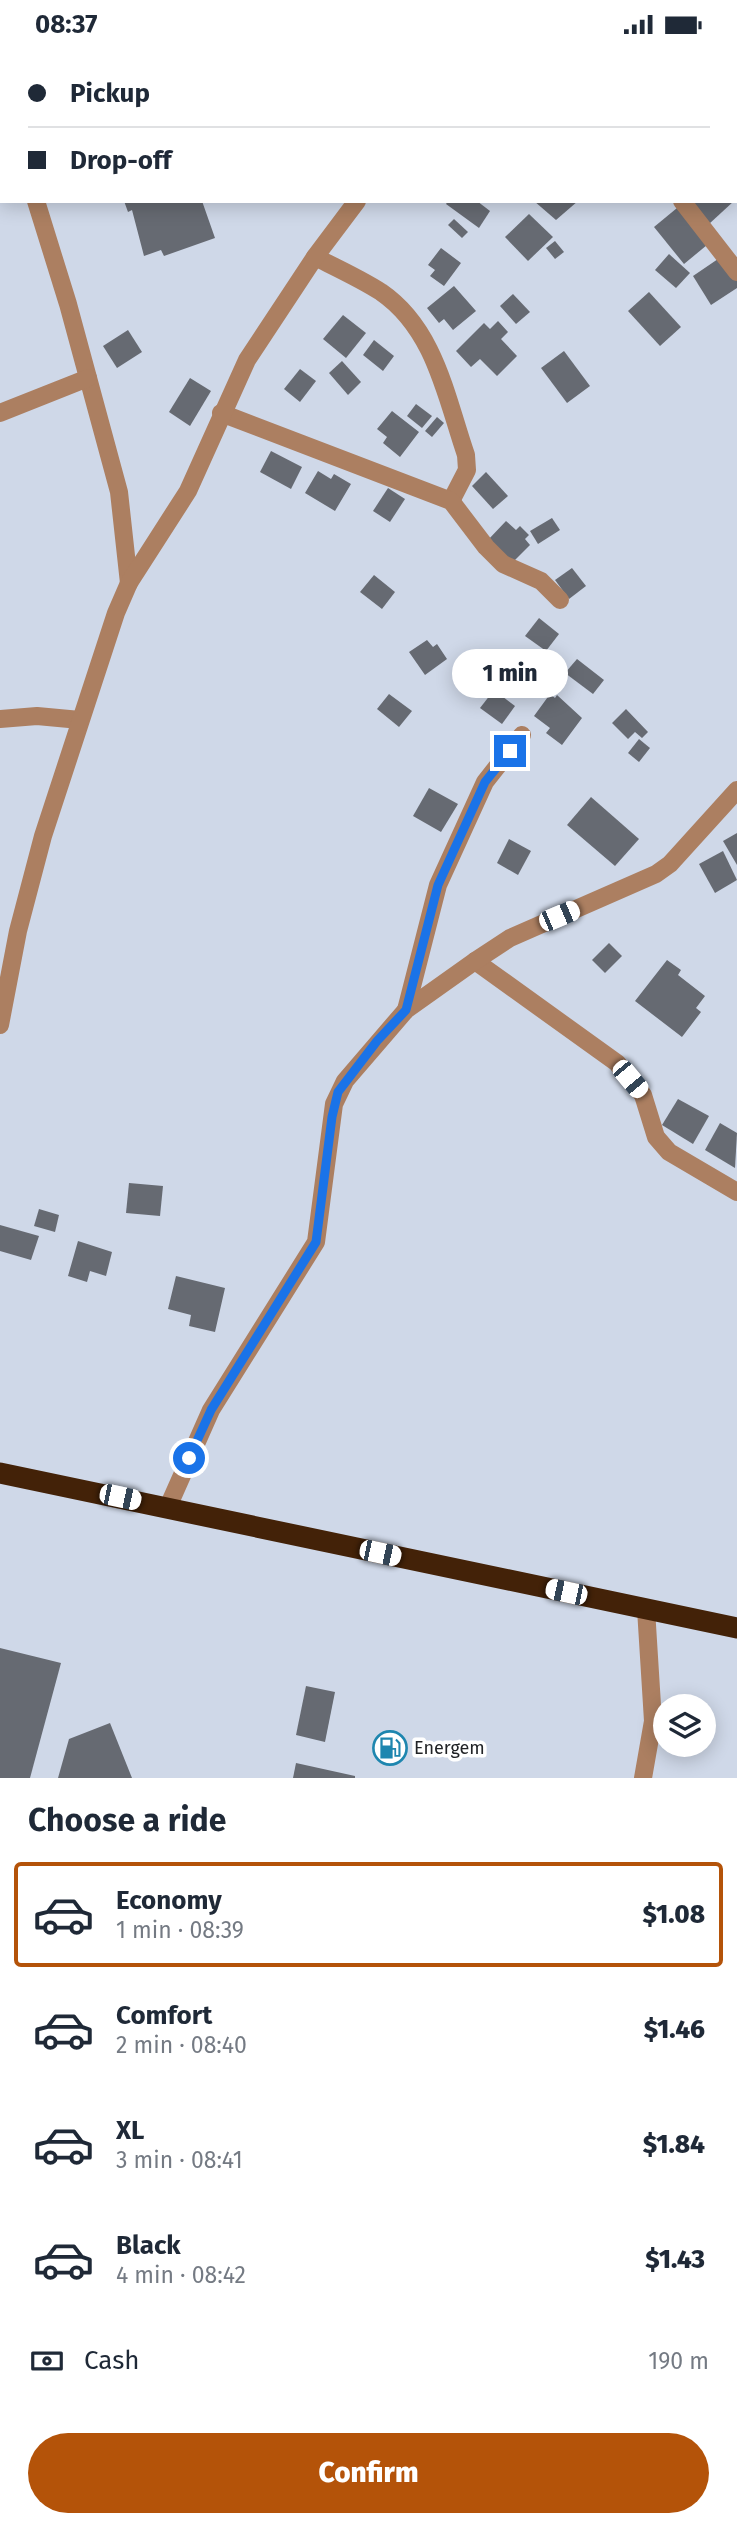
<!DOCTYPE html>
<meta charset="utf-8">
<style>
body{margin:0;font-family:"Fira Sans",sans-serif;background:#f6f6f7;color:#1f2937;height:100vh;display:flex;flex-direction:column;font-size:26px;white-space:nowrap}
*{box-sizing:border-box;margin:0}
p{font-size:23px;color:#747a83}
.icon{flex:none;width:38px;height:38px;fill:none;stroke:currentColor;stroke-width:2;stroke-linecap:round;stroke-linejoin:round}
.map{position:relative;height:1729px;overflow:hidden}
.panel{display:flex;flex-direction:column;background:#fff;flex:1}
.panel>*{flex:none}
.hud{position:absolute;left:0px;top:0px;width:738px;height:154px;box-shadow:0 4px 18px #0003;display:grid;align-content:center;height:154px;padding:0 28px;background:#fff}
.fabs{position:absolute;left:653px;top:1645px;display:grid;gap:14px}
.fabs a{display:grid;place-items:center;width:63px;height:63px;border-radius:50%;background:#fff;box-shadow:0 4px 18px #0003;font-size:35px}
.end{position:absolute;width:32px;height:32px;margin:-16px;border:9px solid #1a73e8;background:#fff;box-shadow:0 0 0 4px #fff}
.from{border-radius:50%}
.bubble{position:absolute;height:49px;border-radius:24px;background:#fff;box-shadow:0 4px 18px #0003;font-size:23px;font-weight:800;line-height:49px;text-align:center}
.car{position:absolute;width:21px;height:42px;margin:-21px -10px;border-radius:9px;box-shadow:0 0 5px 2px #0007;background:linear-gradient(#fff 24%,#345 0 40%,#fff 0 76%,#345 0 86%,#fff 0)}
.hud b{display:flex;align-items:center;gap:24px;height:66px;font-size:26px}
.hud b+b{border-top:2px solid #e0e1e3}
.hud i{width:18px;height:18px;background:#1f2937}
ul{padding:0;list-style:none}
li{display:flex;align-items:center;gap:21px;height:105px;margin:0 14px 10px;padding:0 14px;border:4px solid transparent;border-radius:7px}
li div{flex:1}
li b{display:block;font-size:26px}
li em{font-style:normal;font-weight:800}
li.on{border-color:#b45309}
li>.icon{width:63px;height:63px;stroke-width:1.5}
h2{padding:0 28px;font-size:32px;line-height:84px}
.pay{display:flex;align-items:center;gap:18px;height:77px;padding:0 28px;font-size:26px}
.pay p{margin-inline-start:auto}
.button{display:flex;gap:14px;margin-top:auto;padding:14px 28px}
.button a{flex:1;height:80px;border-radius:42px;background:#b45309;color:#fff;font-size:28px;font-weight:800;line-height:80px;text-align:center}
.status{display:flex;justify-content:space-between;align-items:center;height:49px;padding:0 35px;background:#fff;direction:ltr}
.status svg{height:19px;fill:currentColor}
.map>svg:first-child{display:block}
.built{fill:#cfd8e8;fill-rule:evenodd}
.building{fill:#666a72}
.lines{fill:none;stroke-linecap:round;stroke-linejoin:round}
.minor{stroke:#ac7f61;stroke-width:18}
.highway{stroke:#432208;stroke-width:21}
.route{stroke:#1a73e8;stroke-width:9}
.labels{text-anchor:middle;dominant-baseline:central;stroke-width:7;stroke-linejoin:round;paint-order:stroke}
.poi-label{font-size:18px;fill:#212326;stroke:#fff;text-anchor:start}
</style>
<div class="status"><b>08:37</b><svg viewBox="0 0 49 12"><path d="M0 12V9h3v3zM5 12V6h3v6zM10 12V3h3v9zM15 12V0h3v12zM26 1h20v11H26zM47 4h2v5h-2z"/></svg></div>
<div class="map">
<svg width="737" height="1729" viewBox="0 0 737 1729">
<rect width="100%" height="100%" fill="#dde3ec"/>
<!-- built -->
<path class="built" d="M0,0h737v1729h-737zM2,2h735v150h-735zM665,1657h39v39h-39z"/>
<!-- building -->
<g class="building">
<path d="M124,152h78l13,37 -51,18 -3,-6 -17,6 -12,-46 -4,2z"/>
<path d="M448,152h29l13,10 -11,17 -33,-24z"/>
<path d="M534,152h44l-22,19z"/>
<path d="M697,152h37l-25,23 -17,-19z"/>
<path d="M677,159l30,37 -23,19 -30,-37z"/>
<path d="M529,165l24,23 -25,24 -23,-24z"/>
<path d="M454,170l14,13 -6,6 -14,-13z"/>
<path d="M555,192l9,11 -9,7 -9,-11z"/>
<path d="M441,199l20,15 -17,23 -14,-10 5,-6 -7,-5z"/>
<path d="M669,205l21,19 -14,15 -21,-18z"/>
<path d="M718,210l12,10 7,12v7l-26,17 -18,-29z"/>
<path d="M454,237l22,25 -23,19 -9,-11 -5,4 -12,-15z"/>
<path d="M649,243l32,35 -21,19 -32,-35z"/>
<path d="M513,245l17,18 -14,12 -16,-18z"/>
<path d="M343,266l23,18 -20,25 -23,-19z"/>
<path d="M498,272l10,11 -7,7 16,17 -20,20 -17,-17 -9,8 -15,-16 28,-28 6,6z"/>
<path d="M128,281l14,22 -25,16 -14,-22z"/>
<path d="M374,291l20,16 -11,15 -20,-16z"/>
<path d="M564,302l26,35 -23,17 -26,-35z"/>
<path d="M342,312l19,21 -13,13 -19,-22z"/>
<path d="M300,320l16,12 -16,21 -16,-13z"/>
<path d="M190,329l21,13 -21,35 -21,-14z"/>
<path d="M416,355l16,12 -10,12 -15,-12z"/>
<path d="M392,362l27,21 -19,25 -17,-14 4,-6 -10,-8z"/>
<path d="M437,368l7,6 -12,14 -7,-6z"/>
<path d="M271,402l31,16 -11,22 -31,-17z"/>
<path d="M318,422l13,8 3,-5 17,10 -16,27 -30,-18z"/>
<path d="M486,423l22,24 -15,13 -21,-23z"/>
<path d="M388,439l17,11 -15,23 -17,-11z"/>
<path d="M552,469l8,12 -22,14 -8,-13z"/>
<path d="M506,472l10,9 4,-4 9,9 -4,4 5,6 -19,19 -24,-23z"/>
<path d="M572,519l14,18 -17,13 -14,-19z"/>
<path d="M374,526l21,17 -13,17 -22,-17z"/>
<path d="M539,569l20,16 -13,17 -21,-15z"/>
<path d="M427,591l6,7 4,-3 10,15 -22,16 -16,-23z"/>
<path d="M577,610l27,21 -11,14 -28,-21z"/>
<path d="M494,641l21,16 -13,18 -22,-16z"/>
<path d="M389,645l23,17 -13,16 -22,-18z"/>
<path d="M550,645l5,4 2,-3 25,23 -20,27 -16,-12 4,-5 -16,-12z"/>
<path d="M626,660l22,23 -6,6 -7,-6 -7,7 -16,-16z"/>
<path d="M639,690l11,9 -11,14 -11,-9z"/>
<path d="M429,739l29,16 -17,28 -28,-16z"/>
<path d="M591,748l48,42 -24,27 -48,-41z"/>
<path d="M737,784v32l-14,-24z"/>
<path d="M509,790l22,12 -13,24 -21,-12z"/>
<path d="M723,802l14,29 -22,13 -16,-29z"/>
<path d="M609,894l13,13 -17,17 -13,-13z"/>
<path d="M667,911l14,10 -3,5 27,21 -9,12 5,4 -19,25 -47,-36z"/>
<path d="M678,1050l31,17 -16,28 -31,-19z"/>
<path d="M720,1074l17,10 -2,35 -30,-18z"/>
<path d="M129,1134l34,3 -3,30 -34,-3z"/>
<path d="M39,1160l20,6 -4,17 -21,-6z"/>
<path d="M0,1176l39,11 -8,24 -31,-9z"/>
<path d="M78,1192l34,11 -6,24 -16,-5 -3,11 -19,-6z"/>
<path d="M176,1227l49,12 -10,44 -26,-6 2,-11 -23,-6z"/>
<path d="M0,1599l61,15 -31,115h-30z"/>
<path d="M306,1637l29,6 -10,50 -29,-7z"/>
<path d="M110,1674l22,55h-74l11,-39z"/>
<path d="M296,1714l59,13v2h-62z"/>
</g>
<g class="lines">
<!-- minor -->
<g class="minor">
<path d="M177,0l1,2"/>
<path d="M512,0l2,2"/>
<path d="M434,2l1,-2"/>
<path d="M0,55l2,4"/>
<path d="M36,152l32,103 51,188 10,91"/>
<path d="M682,152l55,71"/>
<path d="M315,208c22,11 46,22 66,35 54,37 65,105 85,163l1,15 -16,31"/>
<path d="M0,364l88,-35"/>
<path d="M221,364l230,88 35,46 17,17 38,17 19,19"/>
<path d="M0,670l37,-3 43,4"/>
<path d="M475,912l142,102 26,32 13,42 13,15 68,40"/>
<path d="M406,961l32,-125 47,-103 37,-47"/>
<path d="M0,976l18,-94 25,-95 73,-223 13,-30 59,-92 59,-131 68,-103 42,-56"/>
<path d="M168,1458l43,-97 105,-168 18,-138 11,-23 61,-71 69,-49 35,-23 146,-64 14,-10 67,-74"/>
<path d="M643,1729l10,-57 -7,-112"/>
</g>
<!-- highway -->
<path class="highway" d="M0,1424l737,155"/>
</g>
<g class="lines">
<!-- route -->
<path class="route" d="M189,1409l22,-48 105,-168 16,-125 6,-25 39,-51 29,-31 32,-125 47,-103 25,-31"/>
</g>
<!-- icons -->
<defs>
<g id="fuel-ring" transform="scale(1.75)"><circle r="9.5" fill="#fff" stroke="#1e86af" stroke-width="1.5"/><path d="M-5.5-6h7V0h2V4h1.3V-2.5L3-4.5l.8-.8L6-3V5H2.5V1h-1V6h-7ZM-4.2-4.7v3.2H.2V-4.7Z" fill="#1e86af"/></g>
</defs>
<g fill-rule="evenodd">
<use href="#fuel-ring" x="390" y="1699"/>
</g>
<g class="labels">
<!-- poi labels -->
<g class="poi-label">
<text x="414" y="1699">Energem</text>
</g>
</g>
</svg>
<div class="fabs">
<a><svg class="icon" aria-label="layers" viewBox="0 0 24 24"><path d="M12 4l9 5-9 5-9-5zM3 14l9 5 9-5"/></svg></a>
</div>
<i class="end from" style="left:189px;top:1409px"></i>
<i class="end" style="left:510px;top:702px"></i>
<div class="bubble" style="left:452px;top:600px;width:116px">1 min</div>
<i class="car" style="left:559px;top:867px;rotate:67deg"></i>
<i class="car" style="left:630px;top:1030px;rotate:140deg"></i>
<i class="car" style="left:120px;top:1448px;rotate:102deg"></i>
<i class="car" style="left:380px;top:1504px;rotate:102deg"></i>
<i class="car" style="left:566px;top:1543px;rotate:282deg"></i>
<div class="hud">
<b><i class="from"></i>Pickup</b>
<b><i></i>Drop-off</b>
</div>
</div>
<section class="panel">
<h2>Choose a ride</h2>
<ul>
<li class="on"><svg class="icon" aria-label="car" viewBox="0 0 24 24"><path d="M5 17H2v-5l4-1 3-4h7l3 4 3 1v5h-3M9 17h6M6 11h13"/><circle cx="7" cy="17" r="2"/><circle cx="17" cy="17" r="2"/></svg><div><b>Economy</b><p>1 min · 08:39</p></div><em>$1.08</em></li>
<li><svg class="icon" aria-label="car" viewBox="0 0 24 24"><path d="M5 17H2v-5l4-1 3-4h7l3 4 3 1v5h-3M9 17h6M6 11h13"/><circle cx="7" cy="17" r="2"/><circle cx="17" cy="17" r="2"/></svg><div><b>Comfort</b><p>2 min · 08:40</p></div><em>$1.46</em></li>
<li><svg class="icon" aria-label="car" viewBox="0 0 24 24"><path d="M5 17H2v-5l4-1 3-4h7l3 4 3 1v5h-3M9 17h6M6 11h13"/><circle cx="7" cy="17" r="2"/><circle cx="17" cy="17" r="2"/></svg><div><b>XL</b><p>3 min · 08:41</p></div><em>$1.84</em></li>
<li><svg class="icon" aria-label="car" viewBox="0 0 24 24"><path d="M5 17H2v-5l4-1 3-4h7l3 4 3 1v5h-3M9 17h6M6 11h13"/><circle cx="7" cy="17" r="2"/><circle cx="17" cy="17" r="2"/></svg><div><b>Black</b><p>4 min · 08:42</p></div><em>$1.43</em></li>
</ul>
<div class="pay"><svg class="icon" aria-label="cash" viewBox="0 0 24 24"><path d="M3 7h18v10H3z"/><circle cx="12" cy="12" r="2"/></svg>Cash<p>190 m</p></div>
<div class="button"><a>Confirm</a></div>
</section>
